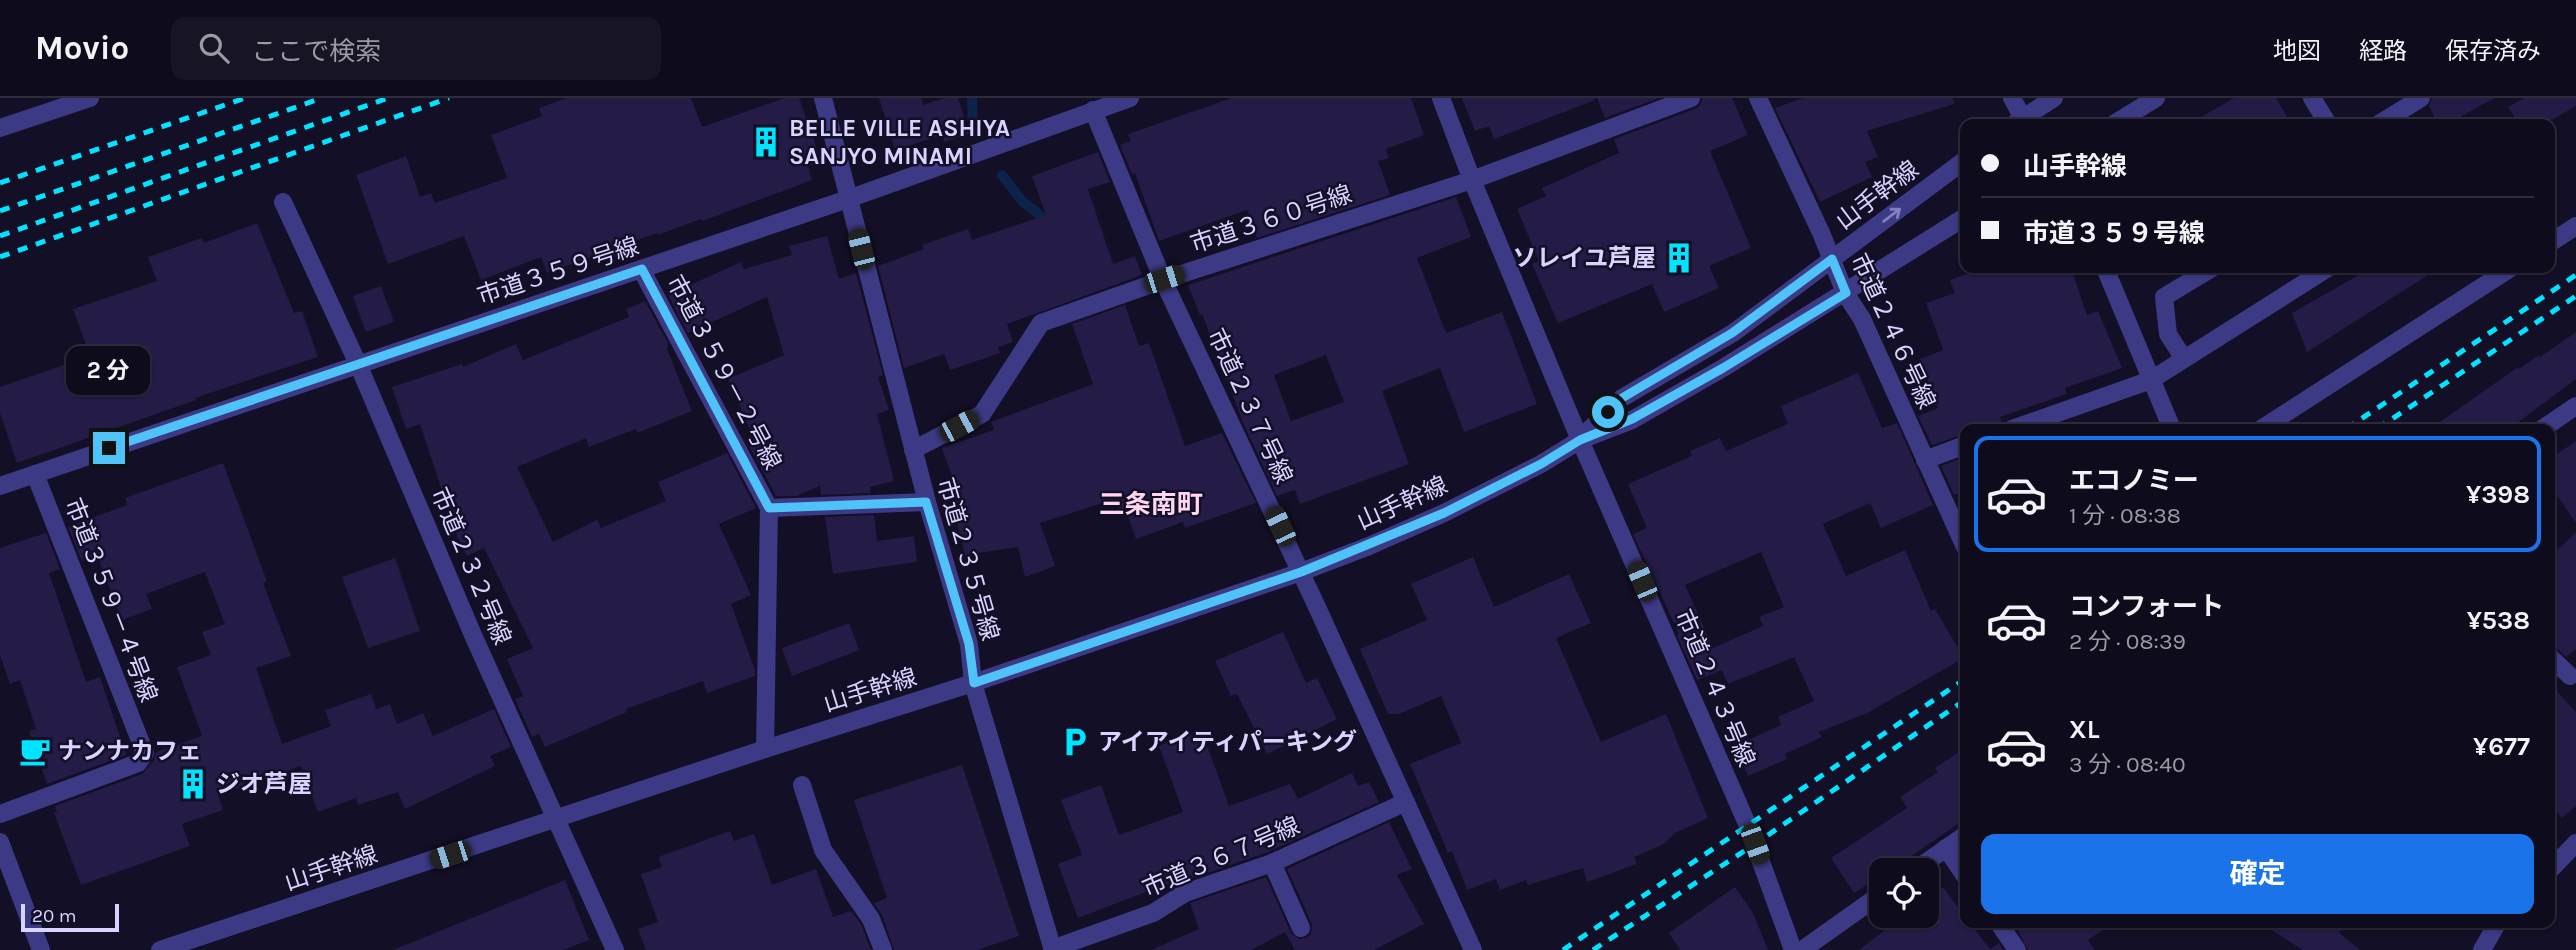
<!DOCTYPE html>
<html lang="ja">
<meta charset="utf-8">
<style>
body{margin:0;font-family:Karla,"Noto Sans JP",sans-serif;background:#171425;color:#f1f3f6;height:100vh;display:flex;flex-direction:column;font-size:26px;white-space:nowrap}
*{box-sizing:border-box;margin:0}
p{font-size:23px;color:#9b9ba3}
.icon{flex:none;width:38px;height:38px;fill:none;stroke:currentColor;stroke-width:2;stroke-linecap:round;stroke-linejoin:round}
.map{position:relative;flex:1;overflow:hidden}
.details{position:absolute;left:1960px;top:326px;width:595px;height:504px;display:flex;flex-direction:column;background:#0e0b1c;border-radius:14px;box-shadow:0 2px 5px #0004,0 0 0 2px #2e2b3b}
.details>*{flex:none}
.top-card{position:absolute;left:1960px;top:21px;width:595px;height:154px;border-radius:14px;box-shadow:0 2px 5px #0004,0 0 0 2px #2e2b3b;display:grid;align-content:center;height:154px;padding:0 21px;background:#0e0b1c}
.tools{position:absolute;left:1869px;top:760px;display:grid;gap:14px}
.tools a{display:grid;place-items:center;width:70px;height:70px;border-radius:14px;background:#0e0b1c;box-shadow:0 2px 5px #0004,0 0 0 2px #2e2b3b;font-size:35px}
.scale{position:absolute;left:21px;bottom:18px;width:98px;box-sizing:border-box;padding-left:7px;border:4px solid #d9d4ff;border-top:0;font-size:19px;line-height:24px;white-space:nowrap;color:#d9d4ff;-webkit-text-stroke:5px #130f26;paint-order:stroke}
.end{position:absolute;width:32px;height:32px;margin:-16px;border:9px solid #4fc3f7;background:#111;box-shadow:0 0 0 4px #111}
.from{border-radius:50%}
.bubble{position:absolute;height:49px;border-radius:14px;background:#0e0b1c;box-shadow:0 2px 5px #0004,0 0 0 2px #2e2b3b;font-size:23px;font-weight:700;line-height:49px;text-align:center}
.car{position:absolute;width:21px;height:42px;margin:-21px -10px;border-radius:9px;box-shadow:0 0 5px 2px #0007;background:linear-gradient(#222 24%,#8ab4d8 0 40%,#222 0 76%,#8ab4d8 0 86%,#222 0)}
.top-card b{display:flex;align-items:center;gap:24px;height:66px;font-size:26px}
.top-card b+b{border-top:2px solid #2e2b3b}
.top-card i{width:18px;height:18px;background:#f1f3f6}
ul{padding:12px 0 0;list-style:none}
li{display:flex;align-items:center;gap:21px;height:116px;margin:0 14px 10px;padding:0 7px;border:4px solid transparent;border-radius:14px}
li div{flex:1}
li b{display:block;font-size:26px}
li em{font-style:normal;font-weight:700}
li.active{border-color:#1a73e8}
li>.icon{width:63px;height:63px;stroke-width:1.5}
.primary-button{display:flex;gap:14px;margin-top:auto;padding:14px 21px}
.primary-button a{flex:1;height:80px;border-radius:14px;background:#1a73e8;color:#fff;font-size:28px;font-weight:700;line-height:80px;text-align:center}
header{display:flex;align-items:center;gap:42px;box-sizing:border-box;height:98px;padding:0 35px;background:#0e0b1c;border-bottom:2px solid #2e2b3b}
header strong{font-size:33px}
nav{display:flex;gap:38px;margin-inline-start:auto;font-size:24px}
.search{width:490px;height:63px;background:#171425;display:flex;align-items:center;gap:18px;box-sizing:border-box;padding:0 24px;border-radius:14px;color:#9b9ba3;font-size:26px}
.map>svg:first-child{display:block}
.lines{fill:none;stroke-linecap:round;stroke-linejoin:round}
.stream{stroke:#0c2248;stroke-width:10}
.building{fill:#241b47;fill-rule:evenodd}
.minor{stroke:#3d3a85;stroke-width:18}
.rail{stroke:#00e5ff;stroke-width:5;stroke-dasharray:10 9;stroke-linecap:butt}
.oneway{stroke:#837fbc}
.route{stroke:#4fc3f7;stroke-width:9}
.labels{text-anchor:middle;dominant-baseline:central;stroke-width:5;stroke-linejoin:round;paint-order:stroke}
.poi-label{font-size:24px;font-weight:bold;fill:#d9d4ff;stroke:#130f26;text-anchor:start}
.street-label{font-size:24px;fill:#d9d4ff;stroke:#130f26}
.neighbourhood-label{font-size:26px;font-weight:bold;fill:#ffd6f0;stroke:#130f26}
</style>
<header>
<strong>Movio</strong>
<div class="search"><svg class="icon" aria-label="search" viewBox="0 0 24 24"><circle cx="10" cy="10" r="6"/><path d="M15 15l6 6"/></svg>ここで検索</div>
<nav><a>地図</a><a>経路</a><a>保存済み</a></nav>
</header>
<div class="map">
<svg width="2576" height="852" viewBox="0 0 2576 852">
<rect width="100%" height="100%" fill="#130f26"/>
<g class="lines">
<!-- stream -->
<g class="stream">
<path d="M972,0l1,31"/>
<path d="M1002,77l20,26 29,23"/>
</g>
</g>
<!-- building -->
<g class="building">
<path d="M566,0h125l11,29 83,-29h14l22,63 -13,5 4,14 -110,41 -1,-2 -43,16 -1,-2 -110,40 -6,-16 -60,23 -17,-44 -76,28 -32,-89 50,-19 14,41 11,-4 4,10 72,-25 -16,-43 51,-19 -3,-8z"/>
<path d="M879,0h42l2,7 22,-7h13l11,36 -25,8 -2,-7 -47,15z"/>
<path d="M1232,0h179l13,37 -38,14 3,9 -11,3 12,34 -133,43 -10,-28 -88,31 -24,-68 -3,1 -12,-29 11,-4 -3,-7z"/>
<path d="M1462,0h132l1,2 -101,39 -5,-13 -14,5z"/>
<path d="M1597,0h62l-54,20z"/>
<path d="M1702,0h30l16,37 -38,16 41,97 -42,18 10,22 -55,24 -12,-28 -94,39 -26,-59 7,-3 -22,-52 29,-13 -4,-8 77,-35 -5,-14 81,-30 5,-4z"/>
<path d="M1803,0h150l1,6 -87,27 11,26 -13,5 7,15 -52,25 -45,-94z"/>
<path d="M2234,0h42l15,26h-102z"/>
<path d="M2432,0h63l-48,26h-9l-9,-18z"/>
<path d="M2524,0h52v8l-31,18h-26l-11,-17z"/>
<path d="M1098,54l12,30 -22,7 25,75 22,-8 7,19 -135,49 6,18 -15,5 2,6 -50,17 -6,-16 -40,14 -26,-102 46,-17 -2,-4 46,-16 4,11 74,-25 -14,-39z"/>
<path d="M1456,99l15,40 -54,21 29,75 56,-21 35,92 -73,28 -24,-64 -58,23 27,73 -109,40 -5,-14 -18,6 -33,-71 -42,-111 -2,1 -12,-30zM1326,257l18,47 -53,19 -17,-46z"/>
<path d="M257,125l37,90 8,-2 16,46 -123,41 1,2 -179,63 -17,-50v-26l90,-31 -17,-47 84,-28 -9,-24 54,-19 2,5z"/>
<path d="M827,138l12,43 17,-6 27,102 -5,2 11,33 -12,4 17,67 -24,6v6l-49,2 -1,-9 -24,10h-20l-28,-52 7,-3 -27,-62 56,-24 -17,-58 -79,36 -20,-38 73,-33 3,7 48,-14 -3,-9z"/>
<path d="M1984,170h87l16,47 11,-4 24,57 -57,20 2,6 -67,23 2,4 -21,8h-16v5l-33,11 -14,-29 20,-8 -18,-49 23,-9 -17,-47 29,-10 -5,-13z"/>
<path d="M2371,170h68l-132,84 -15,-39z"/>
<path d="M381,188l13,36 -28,10 -13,-36z"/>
<path d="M645,203l23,42 -1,6 25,62 -55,22 -1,-4 -47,18 -3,-9 -69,29 36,75 44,-22 4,8 65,-27 -8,-19 69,-29 29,55 -37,16 32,71 -20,9 24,66v6l-48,17 -4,-12 -77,28 1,3 -82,35 -6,-13 -7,3 -17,-38 8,-3 -16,-37 26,-11 -49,-100 -17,8 -10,-20 -37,-112 -14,5 -14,-42 70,-23 1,3 53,-23 7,16 106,-43 -3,-8z"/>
<path d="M1125,207l14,41 10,-3 36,103 37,-13 34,70 -71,25 -2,-6 -47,17 -11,-31 -6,2 -4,-11 -75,24 15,43 -30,11 -7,-30 -53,8 -13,-54 8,-2 -18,-51 52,-18 -3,-8 102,-38 -21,-60z"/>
<path d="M2576,234v47l-67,50h-79l88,-62 1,2 20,-14 1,2z"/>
<path d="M1858,275l24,55 15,-5 36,82 -52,23 -11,-25 -47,21 23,52 59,-26 26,61 4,-2 29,49 -97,55 -48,19 3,5 -37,17 2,5 -39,17 -13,-30 46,-21 -3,-8 36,-16 -20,-44 -66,27 -6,-14 -25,10 -20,-45 2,-1 -46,-100 14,-6 -19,-44 64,-28 -2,-5 30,-13 6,13 62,-27 -7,-18zM1761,454l23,55 -25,10 4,9 -50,22 -28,-63z"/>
<path d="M2576,343v82l-26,-38v-26z"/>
<path d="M1965,359v34l-11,4 -13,-29z"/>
<path d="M223,365l44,118 -4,2 28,73 -35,12 26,76 49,-18 -6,-16 46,-16 5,15 14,-5 7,20 26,-11 10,23 61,-27 17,38 -21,9 5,10 -90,43 -7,-17 -40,13 -2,-7 -38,14 -17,-46 -83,29 5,15 -41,14 8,22 -109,39 -27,-72 3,-1 -2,-6 87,-32 12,-14 2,-8 46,-16 -25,-69 34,-12 -9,-23 23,-8 -20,-52 -59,22 6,15 -30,11 -25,-65 -15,6 -14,-34 59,-22 -2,-7z"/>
<path d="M874,417l3,26 37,-5 3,26 -84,12 -8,-57z"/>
<path d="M46,435l14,36 -11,4 37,109 14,-5 26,78 -79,29 -18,-53 7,-2 -16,-49 -10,4 -10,-29v-107z"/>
<path d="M2576,435v116l-10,8 -9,-9 -7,-2v-90z"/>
<path d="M1473,459l21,50 75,-33 22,49 -35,15 45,104 65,-28 42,104 -33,15 -13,12 -28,12 3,7 -50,18 -4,-14 -55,17 -2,-5 -26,10 -4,-11 -29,11 -15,-39 -4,2 -38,-89 51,-21 -20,-47 -42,18h-11l-28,-65 67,-29 -16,-36z"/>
<path d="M395,460l25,73 -52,17 -26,-71z"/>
<path d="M849,525l10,27 -67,26 -10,-28z"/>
<path d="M1283,534l23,51 11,-5 20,41 -70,35 -30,-60 -6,2 -16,-35z"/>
<path d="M2550,586l26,28v94l-14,12 -12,-14z"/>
<path d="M1191,636l3,9 11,-3 24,66 61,-22 8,15 54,-26 6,13 11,-4 10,20 -111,50 -87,30 -1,-3 -102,39 -20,-54 24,-9 -21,-55 40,-15 18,50 64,-23 -24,-66z"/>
<path d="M1965,650v71l-74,51h-10v6l-27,17 -23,-35 76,-50 -7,-11 38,-25 -3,-4z"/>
<path d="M962,667l57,171 -42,14h-83l-12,-35 -8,-12 13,-5 -33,-98z"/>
<path d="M1389,724l23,47 -15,6 27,49 -50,26h-79l-10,-18 -34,18h-100l48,-21 -9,-26 76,-26 25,56 8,6 7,-1 5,-4 1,-10 -25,-55z"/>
<path d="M730,733l4,10 20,-7 18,51 44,-16 17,48 18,-6 10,13 10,26h-225l-8,-21 20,-7 -17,-48 21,-7 -4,-10z"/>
<path d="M565,782l24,60 -26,10h-170z"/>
<path d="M1735,789l18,26 15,37h-88l-11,-17z"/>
<path d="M1943,789l22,30v5h4l21,27 9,-6 4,7h-144l46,-35h22v-16z"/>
<path d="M2031,824h84l-27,18 7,10h-67l-10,-19z"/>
<path d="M2259,824h68l14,9 -2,2 21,17h-57z"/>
</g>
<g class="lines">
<!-- minor -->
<g class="minor">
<path d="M823,0l104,404 42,142 4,39 80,267"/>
<path d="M1441,0l31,82 108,260 168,386 45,124"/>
<path d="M1758,0l64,137 23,58 17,26 103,228"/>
<path d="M2012,0l14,26"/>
<path d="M2312,0l16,26"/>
<path d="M1093,12l70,170 154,327 156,343"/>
<path d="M2014,26l40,-26"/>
<path d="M2114,26l42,-26"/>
<path d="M2379,26l42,-26"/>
<path d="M0,30l90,-30"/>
<path d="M283,104l75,162 115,271 142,315"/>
<path d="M2550,145l26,-17"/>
<path d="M2105,170l67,161"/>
<path d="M641,171l128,239 -4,241"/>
<path d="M2184,261l-16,-25 -4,-37 48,-29"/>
<path d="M2012,331l139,-49 177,-112"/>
<path d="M2261,331l250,-161"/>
<path d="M2542,331l34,-23"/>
<path d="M1584,337l38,-37 111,-65 232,-173"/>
<path d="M913,352l69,-36 59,-91 122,-43 309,-100 219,-82"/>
<path d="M1925,362l40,-15"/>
<path d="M0,388l848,-287 282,-101"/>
<path d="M769,410l158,-6"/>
<path d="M2550,559l20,19"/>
<path d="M802,687l21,65 48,69 12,31"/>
<path d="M0,716l138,-51 7,-10 -110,-279"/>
<path d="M0,744l41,108"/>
<path d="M1946,750l19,28"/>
<path d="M1272,765l29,65"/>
<path d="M1915,772l50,-35"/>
<path d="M2550,772l26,-27"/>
<path d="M1998,824l19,28"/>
<path d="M1052,851l101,-36 32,-20 87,-30 134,-61"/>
<path d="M160,852l605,-201 208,-66 328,-111 68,-26 75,-33 97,-49 39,-24 52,-20 91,-52 242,-151"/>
<path d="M1802,852l79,-56"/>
<path d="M2482,852l16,-28"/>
</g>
<!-- rail -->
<g class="rail">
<path d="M0,85l245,-85"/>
<path d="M0,113l322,-113"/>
<path d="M0,138l388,-138"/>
<path d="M0,159l449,-159"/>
<path d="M2346,331l230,-154"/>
<path d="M2377,331l199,-133"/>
<path d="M1563,852l402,-271"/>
<path d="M1593,852l162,-106 210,-144"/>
</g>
</g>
<!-- one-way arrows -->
<defs><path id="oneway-shaft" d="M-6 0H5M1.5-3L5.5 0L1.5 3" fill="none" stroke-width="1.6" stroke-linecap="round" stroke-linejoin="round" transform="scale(1.75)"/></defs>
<use class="oneway" href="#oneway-shaft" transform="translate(1892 117) rotate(-37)"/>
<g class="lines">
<!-- route -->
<path class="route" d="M109,350l533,-179 127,239 157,-6 43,142 5,39 327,-111 143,-59 97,-49 39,-24 52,-21 91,-51 123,-75 -14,-34 -100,74 -110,65 -14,14"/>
</g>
<!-- icons -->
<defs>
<g id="building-bare" transform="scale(2.415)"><path d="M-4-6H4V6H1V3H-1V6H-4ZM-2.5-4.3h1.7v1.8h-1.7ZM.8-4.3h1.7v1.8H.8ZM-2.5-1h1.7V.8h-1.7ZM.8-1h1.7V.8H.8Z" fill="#00e5ff" stroke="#130f26" stroke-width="2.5" paint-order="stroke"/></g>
<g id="parking-bare" transform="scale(2.415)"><path d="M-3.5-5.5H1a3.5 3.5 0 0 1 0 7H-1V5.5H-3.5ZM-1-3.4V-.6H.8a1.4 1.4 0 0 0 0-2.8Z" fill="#00e5ff" stroke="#130f26" stroke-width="2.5" paint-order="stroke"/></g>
<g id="cafe-bare" transform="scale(2.415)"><path d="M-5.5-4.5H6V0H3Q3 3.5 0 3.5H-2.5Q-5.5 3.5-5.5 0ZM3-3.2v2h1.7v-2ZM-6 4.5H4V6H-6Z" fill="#00e5ff" stroke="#130f26" stroke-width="2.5" paint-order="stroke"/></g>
</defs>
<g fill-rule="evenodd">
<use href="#building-bare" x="766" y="44"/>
<use href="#building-bare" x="1679" y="160"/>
<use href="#parking-bare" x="1075" y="644"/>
<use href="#cafe-bare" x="35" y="653"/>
<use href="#building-bare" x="193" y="686"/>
</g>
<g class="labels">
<!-- poi labels -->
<g class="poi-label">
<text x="789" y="30">BELLE VILLE ASHIYA<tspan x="789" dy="28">SANJYO MINAMI</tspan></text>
<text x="1656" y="160" text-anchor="end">ソレイユ芦屋</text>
<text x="1098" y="644">アイアイティパーキング</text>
<text x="58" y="653">ナンナカフェ</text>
<text x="216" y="686">ジオ芦屋</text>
</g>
<!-- street labels -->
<g class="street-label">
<text transform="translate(1877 97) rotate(-37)">山手幹線</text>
<text transform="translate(1271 121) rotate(-18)">市道３６０号線</text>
<text transform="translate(558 173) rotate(-18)">市道３５９号線</text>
<text transform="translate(1893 233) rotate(65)">市道２４６号線</text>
<text transform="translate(724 274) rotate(62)">市道３５９－２号線</text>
<text transform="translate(1250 308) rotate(65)">市道２３７号線</text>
<text transform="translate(1402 405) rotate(-24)">山手幹線</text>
<text transform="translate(968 461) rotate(74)">市道２３５号線</text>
<text transform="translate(471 468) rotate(67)">市道２３２号線</text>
<text transform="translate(111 502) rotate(69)">市道３５９－４号線</text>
<text transform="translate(1715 590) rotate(67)">市道２４３号線</text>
<text transform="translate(870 592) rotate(-17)">山手幹線</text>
<text transform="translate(1221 759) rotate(-23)">市道３６７号線</text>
<text transform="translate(331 770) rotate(-18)">山手幹線</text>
</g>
<!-- neighbourhood labels -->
<g class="neighbourhood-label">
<text x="1151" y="406">三条南町</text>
</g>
</g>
</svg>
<div class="tools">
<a><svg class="icon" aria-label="locate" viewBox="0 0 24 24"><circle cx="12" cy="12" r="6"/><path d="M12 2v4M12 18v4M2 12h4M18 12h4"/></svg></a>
</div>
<div class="scale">20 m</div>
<i class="end from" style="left:1608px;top:314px"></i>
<i class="end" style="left:109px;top:350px"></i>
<div class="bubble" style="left:66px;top:248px;width:84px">2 分</div>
<i class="car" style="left:861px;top:151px;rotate:346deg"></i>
<i class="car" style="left:1164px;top:181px;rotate:72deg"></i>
<i class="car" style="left:959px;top:328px;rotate:62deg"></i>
<i class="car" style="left:1280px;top:428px;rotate:335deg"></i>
<i class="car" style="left:1642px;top:483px;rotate:337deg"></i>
<i class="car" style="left:1755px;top:746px;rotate:160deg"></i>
<i class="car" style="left:450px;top:757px;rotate:252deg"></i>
<div class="top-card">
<b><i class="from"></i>山手幹線</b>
<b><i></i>市道３５９号線</b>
</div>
<section class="details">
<ul>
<li class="active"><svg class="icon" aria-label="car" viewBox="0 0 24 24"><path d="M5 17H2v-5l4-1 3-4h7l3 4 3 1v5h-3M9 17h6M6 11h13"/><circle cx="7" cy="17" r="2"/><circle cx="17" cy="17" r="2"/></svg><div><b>エコノミー</b><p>1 分 · 08:38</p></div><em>¥398</em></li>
<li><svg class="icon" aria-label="car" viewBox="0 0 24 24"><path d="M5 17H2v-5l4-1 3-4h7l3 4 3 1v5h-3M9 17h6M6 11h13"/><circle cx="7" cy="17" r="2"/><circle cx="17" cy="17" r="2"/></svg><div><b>コンフォート</b><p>2 分 · 08:39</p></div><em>¥538</em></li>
<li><svg class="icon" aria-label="car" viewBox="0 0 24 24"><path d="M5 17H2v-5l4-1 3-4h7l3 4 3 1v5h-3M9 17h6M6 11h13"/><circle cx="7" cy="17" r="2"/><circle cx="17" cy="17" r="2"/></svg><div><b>XL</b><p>3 分 · 08:40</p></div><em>¥677</em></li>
</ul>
<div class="primary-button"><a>確定</a></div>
</section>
</div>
